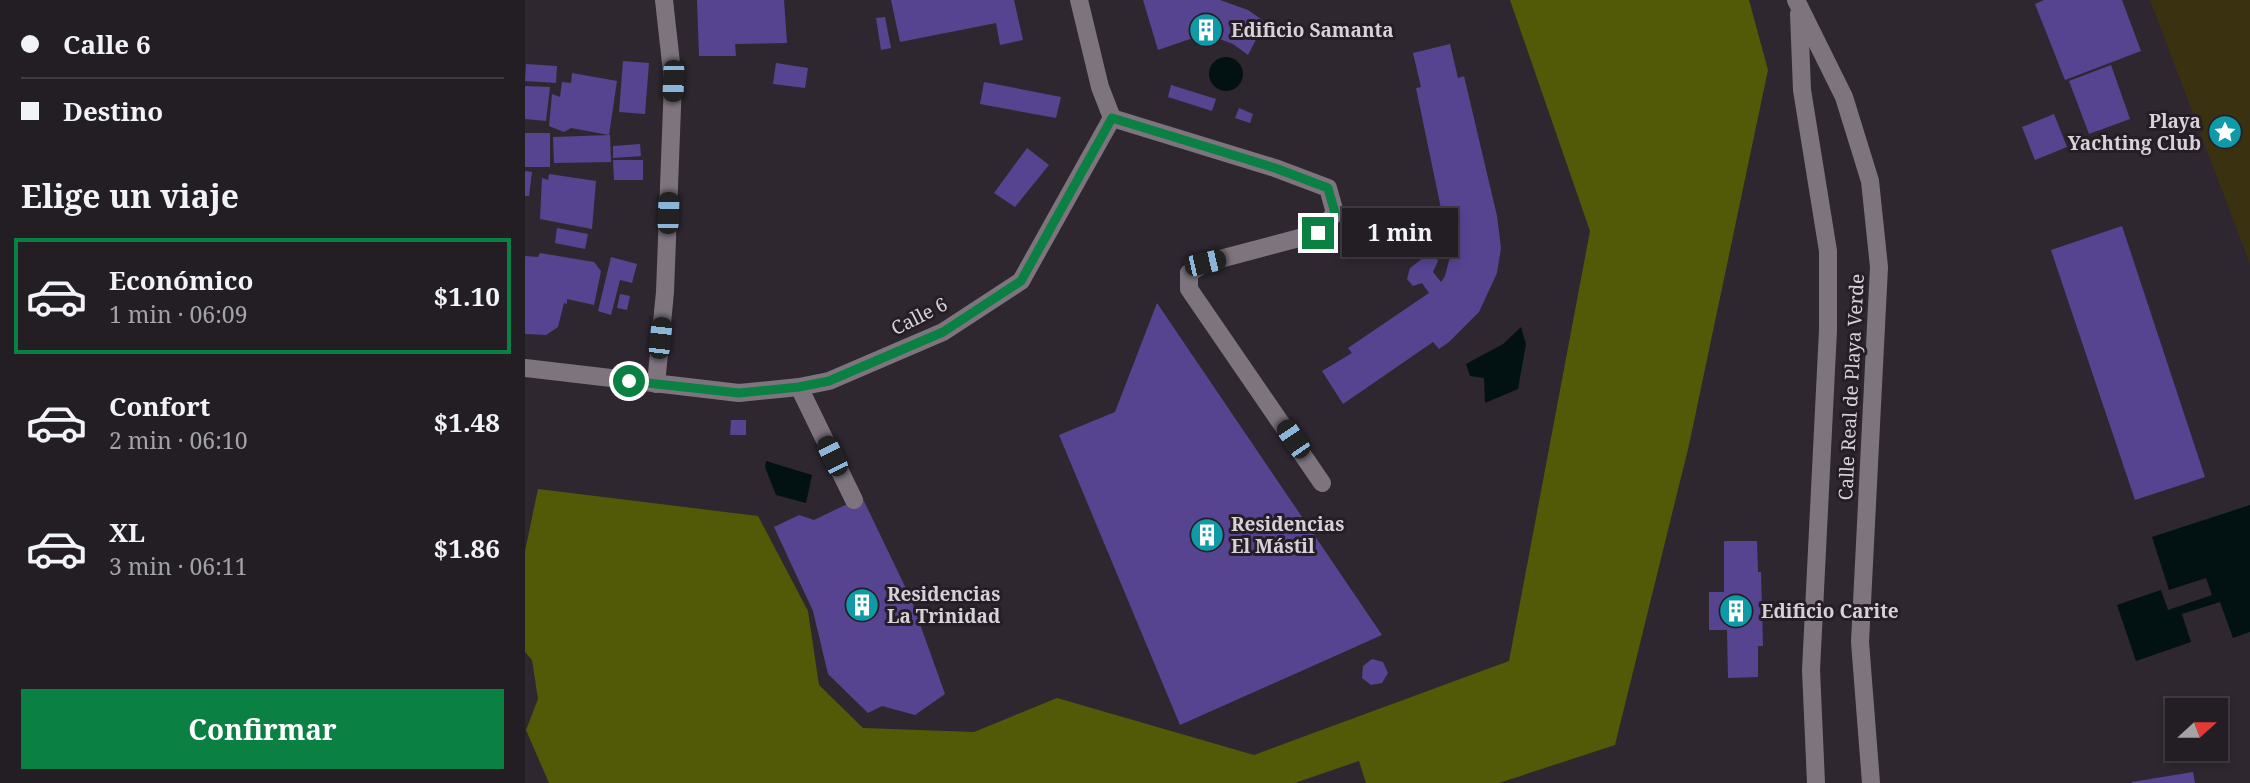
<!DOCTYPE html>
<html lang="es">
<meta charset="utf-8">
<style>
body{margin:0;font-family:"Noto Serif",serif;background:#2b262c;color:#f1f3f6;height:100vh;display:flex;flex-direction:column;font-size:26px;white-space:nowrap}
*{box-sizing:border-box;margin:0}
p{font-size:23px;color:#a3a2a6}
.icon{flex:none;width:38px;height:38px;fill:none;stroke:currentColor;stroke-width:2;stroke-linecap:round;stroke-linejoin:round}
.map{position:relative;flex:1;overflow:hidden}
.drawer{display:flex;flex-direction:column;background:#231d24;width:525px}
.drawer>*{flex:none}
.top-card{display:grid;align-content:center;height:154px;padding:0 21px;background:#231d24}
.needle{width:46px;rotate:69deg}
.tools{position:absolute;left:1640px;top:698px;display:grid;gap:14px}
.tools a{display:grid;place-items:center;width:63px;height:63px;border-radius:0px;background:#231d24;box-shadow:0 4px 10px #0003,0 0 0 2px #403b41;font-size:35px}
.end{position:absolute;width:32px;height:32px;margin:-16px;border:9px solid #0b8043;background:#fff;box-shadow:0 0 0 4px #fff}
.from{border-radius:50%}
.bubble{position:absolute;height:49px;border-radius:0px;background:#231d24;box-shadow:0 4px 10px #0003,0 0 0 2px #403b41;font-size:23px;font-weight:700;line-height:49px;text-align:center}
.car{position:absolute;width:21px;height:42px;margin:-21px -10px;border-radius:9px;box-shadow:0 0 5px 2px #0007;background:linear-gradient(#222 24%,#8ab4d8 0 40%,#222 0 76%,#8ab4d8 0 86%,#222 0)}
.top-card b{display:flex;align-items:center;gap:24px;height:66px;font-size:26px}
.top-card b+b{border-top:2px solid #403b41}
.top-card i{width:18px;height:18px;background:#f1f3f6}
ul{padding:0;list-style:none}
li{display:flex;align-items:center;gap:21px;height:116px;margin:0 14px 10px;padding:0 7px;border:4px solid transparent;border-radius:0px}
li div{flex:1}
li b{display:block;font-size:26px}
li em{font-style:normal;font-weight:700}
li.current{border-color:#0b8043}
li>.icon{width:63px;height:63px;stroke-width:1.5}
h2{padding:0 21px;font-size:32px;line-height:84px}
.action{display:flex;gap:14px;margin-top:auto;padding:14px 21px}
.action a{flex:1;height:80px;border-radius:0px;background:#0b8043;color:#fff;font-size:28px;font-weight:700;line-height:80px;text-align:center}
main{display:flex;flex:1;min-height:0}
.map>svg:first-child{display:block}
.forest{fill:#525907}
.sand{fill:#3a3111}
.water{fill:#021213}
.building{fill:#564491}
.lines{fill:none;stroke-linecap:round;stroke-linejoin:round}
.minor{stroke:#7e747e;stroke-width:18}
.route{stroke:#0b8043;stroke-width:9}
.labels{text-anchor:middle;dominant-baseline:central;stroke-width:6;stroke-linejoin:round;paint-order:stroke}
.poi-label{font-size:19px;font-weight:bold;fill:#d7d2d7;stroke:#251e26;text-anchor:start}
.street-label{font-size:19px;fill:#d7d2d7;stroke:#251e26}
</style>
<main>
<section class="drawer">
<div class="top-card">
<b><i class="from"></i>Calle 6</b>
<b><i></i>Destino</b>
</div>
<h2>Elige un viaje</h2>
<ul>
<li class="current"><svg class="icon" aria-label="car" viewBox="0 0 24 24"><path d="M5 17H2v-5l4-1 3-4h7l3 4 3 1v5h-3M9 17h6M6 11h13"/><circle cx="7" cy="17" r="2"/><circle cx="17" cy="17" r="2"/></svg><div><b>Económico</b><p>1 min · 06:09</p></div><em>$1.10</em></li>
<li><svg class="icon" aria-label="car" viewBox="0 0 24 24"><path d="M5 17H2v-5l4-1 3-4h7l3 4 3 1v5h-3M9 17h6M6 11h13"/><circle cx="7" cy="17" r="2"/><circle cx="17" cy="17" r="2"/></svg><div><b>Confort</b><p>2 min · 06:10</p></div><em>$1.48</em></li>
<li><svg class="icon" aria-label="car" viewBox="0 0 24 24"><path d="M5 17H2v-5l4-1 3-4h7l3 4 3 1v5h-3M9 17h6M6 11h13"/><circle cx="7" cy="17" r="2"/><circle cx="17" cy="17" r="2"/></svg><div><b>XL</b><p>3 min · 06:11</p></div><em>$1.86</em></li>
</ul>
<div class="action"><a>Confirmar</a></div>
</section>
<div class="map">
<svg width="1725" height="783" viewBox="0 0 1725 783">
<rect width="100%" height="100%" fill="#2f2730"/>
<!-- forest -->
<path class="forest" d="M985,0h239l19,70 -79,375 -74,300 -116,38h-133l-7,-22 -64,22h-746l-23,-53 12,-31 -6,-39 -7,-8v-101l13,-62 220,27 50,95 11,74 44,43 111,4 83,-34 197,57 255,-94 81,-430z"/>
<!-- sand -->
<path class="sand" d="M1625,0h100v264z"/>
<!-- water -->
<g class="water">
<circle cx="701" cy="74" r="17"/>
<path d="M996,327l5,17 -8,45 -33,14 -1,-25 -14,-2 -4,-12 37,-20z"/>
<path d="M241,461l46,14 -6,28 -30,-8 -11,-28z"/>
<path d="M1725,505v127l-17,6 -13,-36 -38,12 9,28 -55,19 -19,-56 44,-15 7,20 44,-15 -6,-17 -37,12 -17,-53z"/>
</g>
<!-- building -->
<g class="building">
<path d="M172,0h87l3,43 -52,1 1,12h-37z"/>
<path d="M366,0h123l9,40 -23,5 -4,-22 -96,19z"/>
<path d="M618,0h77l28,10 17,12 -17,33 -15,-11 -19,-7 -21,1 -35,12z"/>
<path d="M1519,0h78l19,51 -76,29 -30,-76z"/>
<path d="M360,17l6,31 -10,2 -5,-32z"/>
<path d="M925,44l8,34 6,-2 33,140 4,32 -4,25 -18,39 -30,30 -10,7 -6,-7 -90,62 -21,-33 30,-18 -4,-5 81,-55 -7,-10 -9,3 -6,-7 3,-11 13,-10 12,-3 3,6 -5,11 8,10 4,-6 5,-19 -1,-10 -33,-159 5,-1 -8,-34z"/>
<path d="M98,61l26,2 -4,51 -26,-2z"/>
<path d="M251,63l32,5 -3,20 -32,-4z"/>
<path d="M1,64l31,2 -1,17 -31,-2z"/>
<path d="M1586,65l19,54 -41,15 -20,-53z"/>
<path d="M47,73l45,8 -8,54 -38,-7 -7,4 -15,-6 3,-32 8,3 2,-15 9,1z"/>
<path d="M459,82l77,15 -5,21 -76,-14z"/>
<path d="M646,85l45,14 -4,12 -44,-14z"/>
<path d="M0,86l25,1 -4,34 -21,-2z"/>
<path d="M714,108l14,6 -3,9 -15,-5z"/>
<path d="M1529,114l13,33 -32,13 -13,-33z"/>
<rect x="0" y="133" width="25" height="34"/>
<path d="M85,135l1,27 -57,1 -1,-26z"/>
<path d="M115,144l1,12 -28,2v-12z"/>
<path d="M502,148l22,17 -34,42 -21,-14z"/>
<path d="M88,160h30v20h-29z"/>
<path d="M0,171l7,1 -3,24h-4z"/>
<path d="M24,174l47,7 -4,48 -52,-10 2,-41 6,2z"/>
<path d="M1597,226l83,251 -70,23 -84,-250z"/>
<path d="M32,228l31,6 -3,15 -30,-6z"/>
<path d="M15,253l54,9 7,9 -7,34 -27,-6v5l-3,-1 -6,24 -12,8 -21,-1v-78l13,1z"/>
<path d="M86,257l26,7 -5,19 -12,-3 -9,35 -13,-4z"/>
<path d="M95,294l10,2 -3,14 -10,-2z"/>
<path d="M632,303l225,332 -202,90 -121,-290 56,-23z"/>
<path d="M206,420h15v15h-16z"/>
<path d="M337,497l49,102 34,95 -30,21 -33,-9 -14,7 -40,-39 -15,-63 -39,-84 25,-12 15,5z"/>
<path d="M1199,541h33l1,31h3l2,74h-5v31l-30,1 -1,-48h-18v-38h15z"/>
<path d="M847,659l11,3 5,11 -6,10 -11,2 -9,-7 1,-12z"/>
<path d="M1668,772l2,11h-63v-1z"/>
</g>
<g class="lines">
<!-- minor -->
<g class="minor">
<path d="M1271,0l48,97 26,84 9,86 -19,375 11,141"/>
<path d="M1274,14l3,76 26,161v79l-17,340 5,113"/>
<path d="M587,118l163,50 53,20 7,25 -17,20 -113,30 -16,10v16l133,194"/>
<path d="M0,368l214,25 60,-6 30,-6 114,-49 78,-51 91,-163 -12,-31 -21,-87"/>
<path d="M131,384l9,-92 8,-211 -9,-81"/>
<path d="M274,387l55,113"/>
</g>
</g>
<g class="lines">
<!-- route -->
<path class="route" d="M104,381l110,12 60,-6 30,-6 114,-49 78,-51 91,-163 163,50 53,20 7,25 -17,20"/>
</g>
<!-- icons -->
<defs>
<g id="building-disc" transform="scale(1.75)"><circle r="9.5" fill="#0f9aa8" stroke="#251e26"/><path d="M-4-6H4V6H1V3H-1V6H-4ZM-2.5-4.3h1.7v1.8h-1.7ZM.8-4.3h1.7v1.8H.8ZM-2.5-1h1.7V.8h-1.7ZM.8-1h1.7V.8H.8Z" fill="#fff"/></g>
<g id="sight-disc" transform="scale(1.75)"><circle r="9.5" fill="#0f9aa8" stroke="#251e26"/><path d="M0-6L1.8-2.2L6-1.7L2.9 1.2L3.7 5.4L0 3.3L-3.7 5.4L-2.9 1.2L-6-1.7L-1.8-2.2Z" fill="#fff"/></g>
</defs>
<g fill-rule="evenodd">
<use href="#building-disc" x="681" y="30"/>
<use href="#sight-disc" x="1700" y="132"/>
<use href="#building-disc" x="682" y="535"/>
<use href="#building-disc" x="337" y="605"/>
<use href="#building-disc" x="1211" y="611"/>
</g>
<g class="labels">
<!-- poi labels -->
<g class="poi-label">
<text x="706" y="30">Edificio Samanta</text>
<text x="1676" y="121" text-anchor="end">Playa<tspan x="1676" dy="22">Yachting Club</tspan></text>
<text x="706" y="524">Residencias<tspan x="706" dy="22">El Mástil</tspan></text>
<text x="362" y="594">Residencias<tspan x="362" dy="22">La Trinidad</tspan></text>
<text x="1236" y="611">Edificio Carite</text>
</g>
<!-- street labels -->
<g class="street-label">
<text transform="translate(394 316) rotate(-27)">Calle 6</text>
<text transform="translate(1326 387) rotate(-87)">Calle Real de Playa Verde</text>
</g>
</g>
</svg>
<div class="tools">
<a><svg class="needle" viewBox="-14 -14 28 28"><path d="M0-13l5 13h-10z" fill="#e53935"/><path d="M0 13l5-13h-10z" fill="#a3a2a6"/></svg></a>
</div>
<i class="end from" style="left:104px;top:381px"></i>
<i class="end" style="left:793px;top:233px"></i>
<div class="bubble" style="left:817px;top:208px;width:116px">1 min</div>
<i class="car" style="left:148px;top:81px;rotate:182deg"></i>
<i class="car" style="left:143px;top:213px;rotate:2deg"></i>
<i class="car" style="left:680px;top:263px;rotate:77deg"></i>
<i class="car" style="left:135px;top:338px;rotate:6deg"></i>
<i class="car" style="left:768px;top:439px;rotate:326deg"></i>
<i class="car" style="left:307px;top:456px;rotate:334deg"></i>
</div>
</main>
